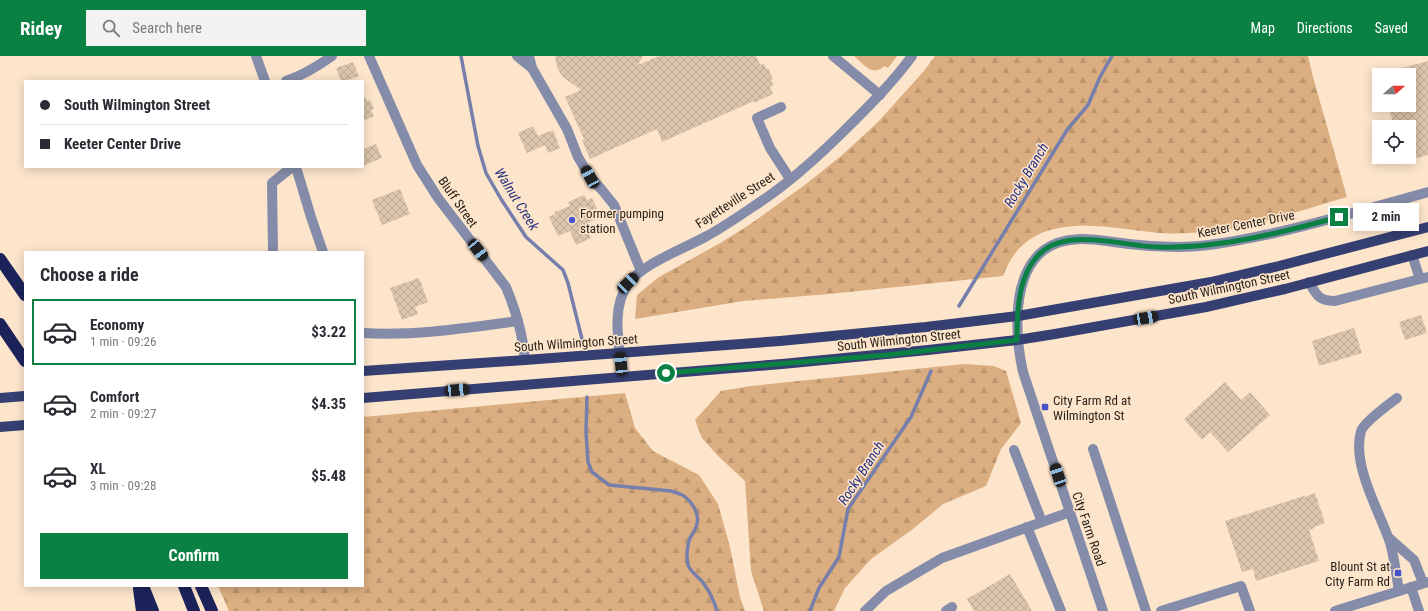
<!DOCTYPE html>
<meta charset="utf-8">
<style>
body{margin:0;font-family:"Roboto Condensed",sans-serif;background:#f2f2f3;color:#2b2b33;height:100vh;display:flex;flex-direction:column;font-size:15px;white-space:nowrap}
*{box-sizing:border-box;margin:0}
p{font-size:13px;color:#7c7c81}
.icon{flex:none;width:22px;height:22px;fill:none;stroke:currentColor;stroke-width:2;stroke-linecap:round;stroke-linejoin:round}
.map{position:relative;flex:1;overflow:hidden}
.details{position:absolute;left:24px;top:195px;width:340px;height:336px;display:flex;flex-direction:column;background:#fff;border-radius:0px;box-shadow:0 2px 10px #0003}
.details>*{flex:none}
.guide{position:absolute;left:24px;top:24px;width:340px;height:88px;border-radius:0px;box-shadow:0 2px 10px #0003;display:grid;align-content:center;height:88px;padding:0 16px;background:#fff}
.needle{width:26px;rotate:70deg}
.fabs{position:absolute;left:1372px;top:12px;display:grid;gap:8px}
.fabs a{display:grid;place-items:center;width:44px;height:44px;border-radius:0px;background:#fff;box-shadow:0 2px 10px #0003;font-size:20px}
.end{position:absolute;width:18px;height:18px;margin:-9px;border:5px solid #0b8043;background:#fff;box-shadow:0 0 0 2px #fff}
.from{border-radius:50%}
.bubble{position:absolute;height:28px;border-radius:0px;background:#fff;box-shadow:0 2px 10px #0003;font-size:13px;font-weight:700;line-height:28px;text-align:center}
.car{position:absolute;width:12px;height:24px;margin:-12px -6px;border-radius:5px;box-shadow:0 0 3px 1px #0007;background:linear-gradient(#222 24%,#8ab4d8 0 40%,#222 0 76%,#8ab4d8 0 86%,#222 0)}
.guide b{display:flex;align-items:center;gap:14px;height:38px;font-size:15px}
.guide b+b{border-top:1px solid #e1e1e2}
.guide i{width:10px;height:10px;background:#2b2b33}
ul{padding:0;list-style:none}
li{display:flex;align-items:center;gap:12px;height:66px;margin:0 8px 6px;padding:0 8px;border:2px solid transparent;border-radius:0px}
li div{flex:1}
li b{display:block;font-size:15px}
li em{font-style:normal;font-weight:700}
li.selected{border-color:#0b8043}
li>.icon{width:36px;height:36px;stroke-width:1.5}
h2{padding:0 16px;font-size:18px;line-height:48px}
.action{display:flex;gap:8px;margin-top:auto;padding:8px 16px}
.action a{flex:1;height:46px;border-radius:0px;background:#0b8043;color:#fff;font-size:16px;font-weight:700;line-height:46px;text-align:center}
header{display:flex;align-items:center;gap:24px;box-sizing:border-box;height:56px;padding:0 20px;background:#0b8043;color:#fff}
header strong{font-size:19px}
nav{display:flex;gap:22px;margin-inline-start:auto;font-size:14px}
.search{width:280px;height:36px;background:#f2f2f3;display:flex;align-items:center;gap:10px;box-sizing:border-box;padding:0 14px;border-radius:0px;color:#7c7c81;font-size:15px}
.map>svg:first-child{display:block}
.forest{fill:url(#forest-firs)}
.park{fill:#daae80}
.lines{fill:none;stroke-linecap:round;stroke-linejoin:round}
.stream{stroke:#767fac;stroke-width:3.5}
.building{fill:url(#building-cross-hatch)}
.minor{stroke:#848ca9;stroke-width:10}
.major{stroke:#353f71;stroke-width:10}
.highway{stroke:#1c235b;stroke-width:12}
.route{stroke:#0b8043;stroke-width:5}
.poi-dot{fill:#4654c8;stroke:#fde5cc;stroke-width:1.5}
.labels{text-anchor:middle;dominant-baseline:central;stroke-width:3;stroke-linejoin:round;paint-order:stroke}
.street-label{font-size:13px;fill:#2b2319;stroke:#fde5cc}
.poi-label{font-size:13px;fill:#2b2319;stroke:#fde5cc;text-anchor:start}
.water-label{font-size:14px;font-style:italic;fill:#293280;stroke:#fde5cc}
</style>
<header>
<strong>Ridey</strong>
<div class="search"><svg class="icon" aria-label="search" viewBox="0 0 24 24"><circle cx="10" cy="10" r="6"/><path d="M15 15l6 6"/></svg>Search here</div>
<nav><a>Map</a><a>Directions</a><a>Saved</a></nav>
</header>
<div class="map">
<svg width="1428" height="555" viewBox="0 0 1428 555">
<defs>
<pattern id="forest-firs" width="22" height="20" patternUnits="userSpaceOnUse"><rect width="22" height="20" fill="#daae80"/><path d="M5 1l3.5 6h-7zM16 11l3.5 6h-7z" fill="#bb956e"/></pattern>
<pattern id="building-cross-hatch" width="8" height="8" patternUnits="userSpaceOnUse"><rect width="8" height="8" fill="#dcc5ac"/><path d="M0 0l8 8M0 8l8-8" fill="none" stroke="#bda993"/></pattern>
</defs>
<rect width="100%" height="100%" fill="#fde5cc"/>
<!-- forest -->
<g class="forest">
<path d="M935,0h373l5,21 34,120c-46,13 -94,31 -142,35 -15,1 -30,2 -45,1 -58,-6 -132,-26 -157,43l-174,18 -86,7 -108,18 2,-24 22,-18 63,-35 27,-17 57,-41 35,-28 36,-33 47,-52z"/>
<path d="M964,308l30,2 12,5 15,52 -20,26 -15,37 -43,18 -30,25 -42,30 -26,29 -11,23h-70l-13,-40 -6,-90 -27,-25 -16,-18 -7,-18 26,-29 30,-5z"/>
<path d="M625,337l10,35 18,23 46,24 19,29 12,43 10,50 5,14h-516l-11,-25h145v-169z"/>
</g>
<!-- park -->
<path class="park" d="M854,0h43l-9,12 -3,-2c-14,11 -20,-1 -31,-10z"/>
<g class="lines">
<!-- stream -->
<g class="stream">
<path d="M461,0l17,90 8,27 15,26 25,38 37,33 5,13 14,56"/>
<path d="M959,250l108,-176 21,-25 12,-28 12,-21"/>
<path d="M587,341l-1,35 2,30 4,10 17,13 62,6c3,1 6,2 9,3 10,4 20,19 17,30 -1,5 -4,9 -7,14 -3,7 -4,19 -2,27 3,8 11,12 16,19 6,8 10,17 13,27"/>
<path d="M810,555l9,-23 20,-31 9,-48 63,-92 20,-46"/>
</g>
</g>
<!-- building -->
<g class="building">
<path d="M555,0h88l-5,9 21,-9h97l4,9 4,-2 2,6 2,-1 5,11 -2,1 2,5 -3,2 3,7 -19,9v-2l-92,41 -5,-13 -67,30 -8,-19 2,-1 -19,-42 16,-7 -17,-12 -4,-5 -3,-6z"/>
<path d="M1428,5v94l-19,5v-33h-15l-6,-22h21v-30h-21v-3z"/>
<path d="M353,6l6,14 -13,5h-5l-5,-13z"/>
<path d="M363,38l4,7 3,-1 4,9 -3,1 3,6 -11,5z"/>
<path d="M533,70l5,10 15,-6 7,18 -12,5 -3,-8 -18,8 -9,-20z"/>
<path d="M376,88l6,14 -19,8v-17z"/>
<path d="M400,133l10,25 -28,11 -10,-25z"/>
<path d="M584,139l3,5 5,-2 9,19 -16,7 6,14 -15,7 -6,-14 -12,5 -9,-19 6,-3v-2l15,-6 -2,-4z"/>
<path d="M419,222l9,24 -13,5 3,7 -16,6 -12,-32z"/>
<path d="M1421,259l6,18 -22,7 -6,-18z"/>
<path d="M1354,272l8,25 -43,13 -7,-25z"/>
<path d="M1225,326l16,18 9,-8 20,23 -42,37 -18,-20 -8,8 -18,-21z"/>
<path d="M1315,437l10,30 -11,4v1l-5,2 10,31 -63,20 -3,-12 -11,3 -17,-51 79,-25v1z"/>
<path d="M1010,518l22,37h-58l-7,-12z"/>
</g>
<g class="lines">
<!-- minor -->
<g class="minor">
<path d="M256,0l9,25"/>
<path d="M369,0l48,109 21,33 68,89c10,24 17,48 19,73"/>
<path d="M517,0l15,12"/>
<path d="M529,0l3,12 35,61 11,28 12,20 12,13 12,15 27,66"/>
<path d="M833,0l47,39"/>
<path d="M286,25c17,-6 31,-14 46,-25"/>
<path d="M781,51l-24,11 13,30 20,31"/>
<path d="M296,111l15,50 12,35"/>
<path d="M273,196l-1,-69 20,-16"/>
<path d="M1412,199l8,24 8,-2"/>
<path d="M1309,226c8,14 10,19 26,19l85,-22"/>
<path d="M363,277c52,3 103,-5 155,-12"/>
<path d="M622,320c-2,-29 -12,-66 6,-92 14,-20 55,-35 77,-47 17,-9 33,-20 49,-31 35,-22 66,-51 95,-80 22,-22 44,-44 63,-70"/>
<path d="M1397,342c-8,6 -33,24 -36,33 -9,33 16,76 27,106 6,15 8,37 11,54"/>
<path d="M1093,393l53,162"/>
<path d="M1014,394l28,72"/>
<path d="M1027,471l34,84"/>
<path d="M1389,482l25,22 9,23"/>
<path d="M1411,531l8,24"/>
<path d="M865,555l21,-20 56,-33 128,-46"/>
<path d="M946,555l6,-4"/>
<path d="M1103,555l-80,-239c-8,-36 -12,-97 21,-122 24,-18 58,-9 85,-6 16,2 32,3 48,3 32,0 62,-7 93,-13 53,-12 105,-27 158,-42"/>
<path d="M1161,555l80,-25 9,25"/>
<path d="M1335,555l93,-29"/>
</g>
<!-- major -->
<g class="major">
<path d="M363,315l162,-11 255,-19 146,-14 92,-11 193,-34 68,-16 149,-39"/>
<path d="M0,342l25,-2"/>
<path d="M363,342l419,-34 146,-14 89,-10 38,-6 151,-27 79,-18 143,-38"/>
<path d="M0,371l25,-2"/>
</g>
<!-- highway -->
<g class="highway">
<path d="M0,203l25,36"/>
<path d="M0,268l25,37"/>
<path d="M143,530l10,25"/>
<path d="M184,530l10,25"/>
<path d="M201,530l11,25"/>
<path d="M139,533l3,22"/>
</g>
</g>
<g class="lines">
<!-- route -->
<path class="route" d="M666,317l221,-18 130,-15c0,-30 1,-70 27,-90 28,-21 80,-4 113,-3 61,2 123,-14 182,-30"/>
</g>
<!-- markers -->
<g class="poi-dot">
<circle cx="572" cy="164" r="4"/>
<rect x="1041" y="347" width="8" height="8" rx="2"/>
<rect x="1394" y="513" width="8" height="8" rx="2"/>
</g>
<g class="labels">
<!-- street labels -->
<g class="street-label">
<text transform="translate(735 144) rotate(-33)">Fayetteville Street</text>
<text transform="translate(458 146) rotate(55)">Bluff Street</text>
<text transform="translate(1246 168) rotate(-11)">Keeter Center Drive</text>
<text transform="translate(1229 231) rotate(-12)">South Wilmington Street</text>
<text transform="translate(899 284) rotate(-6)">South Wilmington Street</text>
<text transform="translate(576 287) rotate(-4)">South Wilmington Street</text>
<text transform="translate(1089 473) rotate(71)">City Farm Road</text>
</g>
<!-- poi labels -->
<g class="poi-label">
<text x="580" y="157">Former pumping<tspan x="580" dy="15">station</tspan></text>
<text x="1053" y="344">City Farm Rd at<tspan x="1053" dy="15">Wilmington St</tspan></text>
<text x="1390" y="510" text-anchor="end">Blount St at<tspan x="1390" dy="15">City Farm Rd</tspan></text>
</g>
<!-- water labels -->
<g class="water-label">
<text transform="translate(1026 119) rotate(-59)">Rocky Branch</text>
<text transform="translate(517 143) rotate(58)">Walnut Creek</text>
<text transform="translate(861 417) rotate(-57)">Rocky Branch</text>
</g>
</g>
</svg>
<div class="fabs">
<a><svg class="needle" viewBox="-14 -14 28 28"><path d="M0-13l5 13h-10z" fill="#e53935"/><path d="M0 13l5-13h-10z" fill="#7c7c81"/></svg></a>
<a><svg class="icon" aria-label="locate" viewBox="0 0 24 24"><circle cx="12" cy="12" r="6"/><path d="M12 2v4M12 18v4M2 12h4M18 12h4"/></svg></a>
</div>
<i class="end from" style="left:666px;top:317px"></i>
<i class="end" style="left:1339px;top:161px"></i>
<div class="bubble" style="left:1353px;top:147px;width:66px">2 min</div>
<i class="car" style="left:590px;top:121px;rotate:331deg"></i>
<i class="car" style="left:478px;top:194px;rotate:142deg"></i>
<i class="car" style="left:628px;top:227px;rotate:46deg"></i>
<i class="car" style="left:1146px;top:262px;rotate:80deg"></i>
<i class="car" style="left:621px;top:308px;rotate:355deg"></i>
<i class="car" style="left:457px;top:334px;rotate:85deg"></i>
<i class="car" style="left:1058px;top:419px;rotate:342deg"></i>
<div class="guide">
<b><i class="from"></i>South Wilmington Street</b>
<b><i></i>Keeter Center Drive</b>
</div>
<section class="details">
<h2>Choose a ride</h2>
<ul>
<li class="selected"><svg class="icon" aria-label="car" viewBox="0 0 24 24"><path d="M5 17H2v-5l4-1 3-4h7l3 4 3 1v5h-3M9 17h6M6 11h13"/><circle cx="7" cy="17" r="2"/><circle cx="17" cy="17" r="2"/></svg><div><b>Economy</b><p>1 min · 09:26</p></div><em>$3.22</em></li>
<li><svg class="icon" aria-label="car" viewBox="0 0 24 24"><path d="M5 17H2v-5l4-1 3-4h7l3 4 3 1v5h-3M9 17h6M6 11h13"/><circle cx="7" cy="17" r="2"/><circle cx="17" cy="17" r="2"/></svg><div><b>Comfort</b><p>2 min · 09:27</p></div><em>$4.35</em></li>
<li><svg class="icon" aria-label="car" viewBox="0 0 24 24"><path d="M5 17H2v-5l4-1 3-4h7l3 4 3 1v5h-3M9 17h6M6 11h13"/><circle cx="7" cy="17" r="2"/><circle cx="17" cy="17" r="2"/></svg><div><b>XL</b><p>3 min · 09:28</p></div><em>$5.48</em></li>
</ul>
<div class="action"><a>Confirm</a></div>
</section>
</div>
